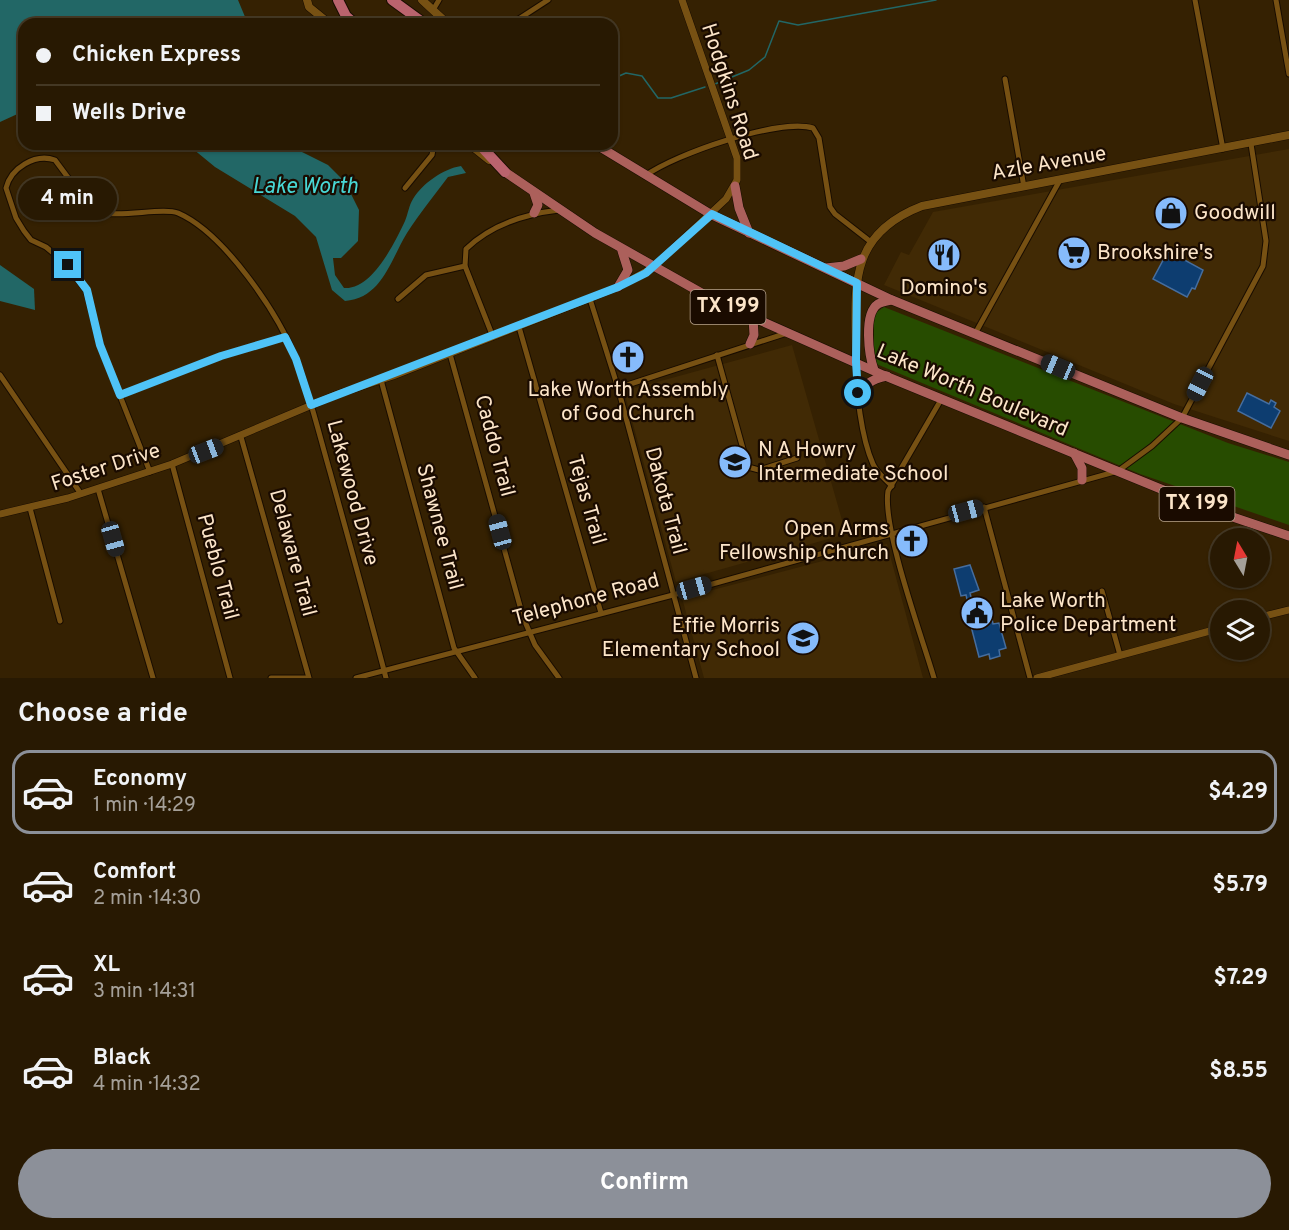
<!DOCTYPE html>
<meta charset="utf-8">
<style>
body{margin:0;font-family:Overpass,sans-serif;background:#342611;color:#f1f3f6;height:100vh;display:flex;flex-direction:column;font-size:22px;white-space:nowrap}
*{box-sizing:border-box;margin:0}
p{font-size:20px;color:#a5a099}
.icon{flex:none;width:33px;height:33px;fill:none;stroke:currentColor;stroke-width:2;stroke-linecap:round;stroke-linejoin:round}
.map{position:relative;height:678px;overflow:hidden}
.side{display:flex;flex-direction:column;background:#281902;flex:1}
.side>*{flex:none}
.guide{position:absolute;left:18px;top:18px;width:600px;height:132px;border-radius:18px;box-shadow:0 2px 4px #0004,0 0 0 2px #443824;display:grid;align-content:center;height:132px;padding:0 18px;background:#281902}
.needle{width:39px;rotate:350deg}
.fabs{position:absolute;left:1210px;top:528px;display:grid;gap:12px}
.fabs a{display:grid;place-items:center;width:60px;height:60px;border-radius:50%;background:#281902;box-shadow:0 2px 4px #0004,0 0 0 2px #443824;font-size:30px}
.end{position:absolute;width:27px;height:27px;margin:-14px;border:8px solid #4fc3f7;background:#111;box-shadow:0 0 0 3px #111}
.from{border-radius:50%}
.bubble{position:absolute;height:42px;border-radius:21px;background:#281902;box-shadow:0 2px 4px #0004,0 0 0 2px #443824;font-size:20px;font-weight:700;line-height:42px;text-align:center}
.car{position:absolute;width:18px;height:36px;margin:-18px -9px;border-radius:8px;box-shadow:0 0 4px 2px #0007;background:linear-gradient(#222 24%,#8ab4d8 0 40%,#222 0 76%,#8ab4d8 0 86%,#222 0)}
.guide b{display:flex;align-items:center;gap:21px;height:57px;font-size:22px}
.guide b+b{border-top:2px solid #443824}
.guide i{width:15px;height:15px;background:#f1f3f6}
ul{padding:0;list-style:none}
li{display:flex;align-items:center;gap:18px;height:84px;margin:0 12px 9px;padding:0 6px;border:3px solid transparent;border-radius:18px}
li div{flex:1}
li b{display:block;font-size:22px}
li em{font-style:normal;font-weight:700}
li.active{border-color:#8c9099}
li>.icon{width:54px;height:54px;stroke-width:1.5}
h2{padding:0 18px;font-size:27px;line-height:72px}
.button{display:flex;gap:12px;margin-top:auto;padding:12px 18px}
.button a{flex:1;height:69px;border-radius:36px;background:#8c9099;color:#fff;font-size:24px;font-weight:700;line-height:69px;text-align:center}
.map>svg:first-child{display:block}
.built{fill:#412a05}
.green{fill:#274c00}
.water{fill:#226766}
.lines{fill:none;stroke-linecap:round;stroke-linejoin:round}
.stream{stroke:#226766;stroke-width:1.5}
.building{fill:#0d3d70;stroke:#456d9e;stroke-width:1.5}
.minor-casing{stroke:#180c00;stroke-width:7}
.tertiary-casing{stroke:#180c00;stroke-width:8}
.secondary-casing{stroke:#180c00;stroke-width:9}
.trunk-casing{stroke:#180c00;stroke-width:10}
.motorway-casing{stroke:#180c00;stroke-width:12}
.minor{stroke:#775113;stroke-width:5}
.tertiary{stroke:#775113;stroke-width:7}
.secondary{stroke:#775113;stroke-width:8}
.trunk{stroke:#ac605b;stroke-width:9}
.motorway{stroke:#ba636d;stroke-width:10}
.route{stroke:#4fc3f7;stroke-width:8}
.labels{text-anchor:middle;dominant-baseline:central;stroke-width:4.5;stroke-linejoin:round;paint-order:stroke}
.shield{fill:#1a0b00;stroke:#b8a48d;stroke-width:1.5}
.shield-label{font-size:20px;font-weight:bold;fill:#fce5c9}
.street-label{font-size:21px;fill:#fce5c9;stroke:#1a0b00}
.poi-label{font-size:21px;fill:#fce5c9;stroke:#1a0b00;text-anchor:start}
.water-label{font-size:22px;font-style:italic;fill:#48d7d5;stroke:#1a0b00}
</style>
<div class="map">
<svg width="1289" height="678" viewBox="0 0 1289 678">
<rect width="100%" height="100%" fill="#352102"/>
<!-- built -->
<g class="built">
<path d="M1289,149v292l-115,-37 -290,-119 17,-33 8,3 24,-43z"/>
<path d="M792,345l54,189 -170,48 -52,-191z"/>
<path d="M887,544l36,134h-219l-22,-80z"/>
</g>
<!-- green -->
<path class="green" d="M884,307l344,136 61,19v63l-149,-51 -266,-111v-49z"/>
<!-- water -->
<g class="water">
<path d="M0,0h238l10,24h-224v87l-24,11z"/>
<path d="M187,144h99l42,21 17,17 14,28 -1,31 -17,17h-8l2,17 9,13c28,2 50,-44 61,-67 3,-7 4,-16 8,-22 10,-16 30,-30 48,-33l5,7 -18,4c-14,19 -29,37 -41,56 -17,28 -25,65 -62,68l-13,-11 -16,-53 -21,-21 -80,-49z"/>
<path d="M0,265l34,24 1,21 -35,-9z"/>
</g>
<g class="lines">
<!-- stream -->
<g class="stream">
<path d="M612,79l14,-6 16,3 16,22h13l34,-11"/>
<path d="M715,84l34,-14 16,-13 14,-36 19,4 138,-25"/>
</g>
</g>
<!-- building -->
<g class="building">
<path d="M1168,251l35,19 -8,19 -3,-1 -5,9 -34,-18z"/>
<path d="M1247,393l22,11 2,-4 5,3 -2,4 6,4 -9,17 -33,-17z"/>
<path d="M970,565l9,25 -9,3 3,12 10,-3 5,18 4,-1 1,5 6,-1 7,25 -7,2 1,6 -10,3 -1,-5 -10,3 -13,-50h3l-3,-12 -5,1 -7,-27z"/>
</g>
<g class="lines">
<!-- minor casing -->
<g class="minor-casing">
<g id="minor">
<path d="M1195,0l28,149"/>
<path d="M1276,0l13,74"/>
<path d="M433,10l6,-10"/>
<path d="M511,24l37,-24"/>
<path d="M1005,79l19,108"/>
<path d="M645,176c30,-22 134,-58 168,-48l6,10 11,69 5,7 36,28"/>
<path d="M405,188l27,-33 2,-11"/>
<path d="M398,299l28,-24 39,-9"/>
<path d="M590,299l28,89 78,290"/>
<path d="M519,327l82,286"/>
<path d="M976,332l84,-152"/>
<path d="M493,337l-28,-71 1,-17c25,-24 59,-35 93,-39"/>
<path d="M450,354l73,263 12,28 24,33"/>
<path d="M717,355l31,112 11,3 38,-12"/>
<path d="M856,361c0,30 5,76 17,103 4,9 12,15 19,22"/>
<path d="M0,375l81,119"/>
<path d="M381,380l73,268 21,30"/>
<path d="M618,388l169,-55"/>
<path d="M120,395l101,-39 64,-19"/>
<path d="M241,437l68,241"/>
<path d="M172,464l58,214"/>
<path d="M150,472l-50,-127 -14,-55 -21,-27 -19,-16 -15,-7 -7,-9 -8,-13 -10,-30c5,-20 29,-35 49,-28l26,35 16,17c24,6 66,-5 81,1 46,20 100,100 118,146 14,36 23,75 34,113 19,69 38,137 56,206"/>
<path d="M98,489l55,189"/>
<path d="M984,507l46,171"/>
<path d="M30,508l30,113"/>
<path d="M1102,591l18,64"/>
<path d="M271,678h35"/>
<path d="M356,678l317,-83 445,-124 34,-25 30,-28 81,-152 3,-25 -15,-97"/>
<path d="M934,678c-12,-41 -52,-150 -46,-187l54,-93"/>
</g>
</g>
<!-- tertiary casing -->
<g class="tertiary-casing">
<g id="tertiary">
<path d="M0,514l68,-16 104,-34 166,-70 55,-18 225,-89 34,-19 74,-69 11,-19v-22l-55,-158"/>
<path d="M1260,617l29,-7"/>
<path d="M1037,678l184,-50"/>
</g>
</g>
<!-- secondary casing -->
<g class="secondary-casing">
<g id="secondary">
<path d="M307,0l2,7 21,17"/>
<path d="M422,0l26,24"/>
<path d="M469,144l20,16"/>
<path d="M856,361c0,-69 -12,-125 66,-155l367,-71"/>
</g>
</g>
<!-- trunk casing -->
<g class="trunk-casing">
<g id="trunk">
<path d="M595,144l117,71 180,85 290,118 107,37"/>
<path d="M505,172l90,61 119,67 169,75 329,135 77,26"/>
<path d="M735,186l4,22 10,25"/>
<path d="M534,213l4,-8 -4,-12"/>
<path d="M826,268l18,-2 17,-7"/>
<path d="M618,287l10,-17 -6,-19"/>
<path d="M750,344l4,-9 -1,-17"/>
<path d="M874,370c-5,-14 -11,-56 4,-66 4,-2 10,-3 14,-4"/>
<path d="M859,403c4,-18 11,-24 28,-27"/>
<path d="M1074,453l8,15v12"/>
</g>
</g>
<!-- motorway casing -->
<g class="motorway-casing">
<g id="motorway">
<path d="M338,0l8,16 9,8"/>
<path d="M392,0l33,24"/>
<path d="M479,144l26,28"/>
</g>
</g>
<!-- minor -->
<use href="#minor" class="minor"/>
<!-- tertiary -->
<use href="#tertiary" class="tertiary"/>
<!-- secondary -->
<use href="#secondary" class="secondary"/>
<!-- trunk -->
<use href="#trunk" class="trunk"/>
<!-- motorway -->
<use href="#motorway" class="motorway"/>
</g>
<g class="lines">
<!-- route -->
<path class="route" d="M68,265l19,25 13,55 20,50 101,-39 64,-19 11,22 15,46 307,-118 28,-14 66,-59 145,69 -1,79 2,31"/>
</g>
<!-- icons -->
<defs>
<g id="shop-disc" transform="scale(1.725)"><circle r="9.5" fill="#86bbfb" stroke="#1a0b00"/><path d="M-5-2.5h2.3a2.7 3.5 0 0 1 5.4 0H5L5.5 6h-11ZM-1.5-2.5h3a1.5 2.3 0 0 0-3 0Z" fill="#111"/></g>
<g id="supermarket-disc" transform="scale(1.725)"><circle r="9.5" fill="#86bbfb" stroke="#1a0b00"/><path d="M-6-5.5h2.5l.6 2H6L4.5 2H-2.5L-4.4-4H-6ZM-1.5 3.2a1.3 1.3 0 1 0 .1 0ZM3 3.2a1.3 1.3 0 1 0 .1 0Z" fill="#111"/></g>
<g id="restaurant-disc" transform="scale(1.725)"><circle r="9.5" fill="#86bbfb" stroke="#1a0b00"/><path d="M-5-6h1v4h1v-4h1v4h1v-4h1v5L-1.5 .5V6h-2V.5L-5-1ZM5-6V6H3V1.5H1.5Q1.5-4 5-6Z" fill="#111"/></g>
<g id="church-disc" transform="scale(1.725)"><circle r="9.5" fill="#86bbfb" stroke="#1a0b00"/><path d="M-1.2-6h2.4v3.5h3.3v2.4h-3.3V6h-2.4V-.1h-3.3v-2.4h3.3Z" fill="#111"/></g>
<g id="school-disc" transform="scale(1.725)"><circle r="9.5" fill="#86bbfb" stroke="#1a0b00"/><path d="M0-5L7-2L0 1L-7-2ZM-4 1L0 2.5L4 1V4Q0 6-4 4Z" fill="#111"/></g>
<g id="civic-disc" transform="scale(1.725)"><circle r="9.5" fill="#86bbfb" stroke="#1a0b00"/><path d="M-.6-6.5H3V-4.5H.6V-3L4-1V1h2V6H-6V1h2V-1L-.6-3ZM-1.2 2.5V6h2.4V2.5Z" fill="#111"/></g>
</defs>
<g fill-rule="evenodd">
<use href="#shop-disc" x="1171" y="213"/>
<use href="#supermarket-disc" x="1074" y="253"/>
<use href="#restaurant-disc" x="944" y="255"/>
<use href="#church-disc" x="628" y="357"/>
<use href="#school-disc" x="735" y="462"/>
<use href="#church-disc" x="912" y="541"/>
<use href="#civic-disc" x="977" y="613"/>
<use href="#school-disc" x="803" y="638"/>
</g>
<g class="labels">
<!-- shield labels -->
<g class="shield">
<rect x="690.5" y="290" width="75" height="34" rx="4.5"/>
<rect x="1159.5" y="487" width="75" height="34" rx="4.5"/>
</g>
<g class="shield-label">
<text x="728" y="307">TX 199</text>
<text x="1197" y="504">TX 199</text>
</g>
<!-- street labels -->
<g class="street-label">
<text transform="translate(729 92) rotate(72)">Hodgkins Road</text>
<text transform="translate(1049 164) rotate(-10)">Azle Avenue</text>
<text transform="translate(972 391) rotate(23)">Lake Worth Boulevard</text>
<text transform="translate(494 446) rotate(75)">Caddo Trail</text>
<text transform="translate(106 468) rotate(-18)">Foster Drive</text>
<text transform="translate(352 493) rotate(75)">Lakewood Drive</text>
<text transform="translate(586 500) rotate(74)">Tejas Trail</text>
<text transform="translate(665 501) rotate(75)">Dakota Trail</text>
<text transform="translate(439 527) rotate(75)">Shawnee Trail</text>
<text transform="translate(292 553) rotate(75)">Delaware Trail</text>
<text transform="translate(217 567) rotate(75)">Pueblo Trail</text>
<text transform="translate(586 600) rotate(-15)">Telephone Road</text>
</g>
<!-- poi labels -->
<g class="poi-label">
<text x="1194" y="213">Goodwill</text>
<text x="1097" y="253">Brookshire's</text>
<text x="944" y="288" text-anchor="middle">Domino's</text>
<text x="628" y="390" text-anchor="middle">Lake Worth Assembly<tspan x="628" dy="24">of God Church</tspan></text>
<text x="758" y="450">N A Howry<tspan x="758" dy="24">Intermediate School</tspan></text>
<text x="889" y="529" text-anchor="end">Open Arms<tspan x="889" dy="24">Fellowship Church</tspan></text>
<text x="1000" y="601">Lake Worth<tspan x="1000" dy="24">Police Department</tspan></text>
<text x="780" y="626" text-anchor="end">Effie Morris<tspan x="780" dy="24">Elementary School</tspan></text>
</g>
<!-- water labels -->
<g class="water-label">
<text x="305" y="187">Lake Worth</text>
</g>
</g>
</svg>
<div class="fabs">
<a><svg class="needle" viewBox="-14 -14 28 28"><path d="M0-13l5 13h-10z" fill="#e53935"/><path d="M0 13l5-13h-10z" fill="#a5a099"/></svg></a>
<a><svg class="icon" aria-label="layers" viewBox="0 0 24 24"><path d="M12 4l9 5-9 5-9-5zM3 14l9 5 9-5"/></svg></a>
</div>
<i class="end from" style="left:858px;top:393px"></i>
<i class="end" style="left:68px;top:265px"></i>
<div class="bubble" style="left:18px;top:178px;width:99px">4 min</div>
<i class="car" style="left:1058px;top:367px;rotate:293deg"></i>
<i class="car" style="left:1200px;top:384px;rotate:207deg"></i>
<i class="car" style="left:206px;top:451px;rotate:69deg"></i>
<i class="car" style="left:966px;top:511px;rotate:75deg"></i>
<i class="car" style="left:500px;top:532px;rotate:345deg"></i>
<i class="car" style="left:113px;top:539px;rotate:164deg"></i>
<i class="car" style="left:694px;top:588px;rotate:74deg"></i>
<div class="guide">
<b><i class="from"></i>Chicken Express</b>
<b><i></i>Wells Drive</b>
</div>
</div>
<section class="side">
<h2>Choose a ride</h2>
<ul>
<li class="active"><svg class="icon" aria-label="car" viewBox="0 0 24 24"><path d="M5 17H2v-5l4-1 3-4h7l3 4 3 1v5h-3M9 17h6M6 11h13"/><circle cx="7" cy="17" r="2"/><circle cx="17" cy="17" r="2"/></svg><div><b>Economy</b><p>1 min · 14:29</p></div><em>$4.29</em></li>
<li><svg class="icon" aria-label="car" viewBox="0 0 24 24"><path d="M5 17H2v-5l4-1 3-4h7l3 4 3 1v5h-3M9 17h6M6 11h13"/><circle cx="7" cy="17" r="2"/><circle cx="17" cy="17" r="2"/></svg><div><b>Comfort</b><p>2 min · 14:30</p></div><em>$5.79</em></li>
<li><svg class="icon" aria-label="car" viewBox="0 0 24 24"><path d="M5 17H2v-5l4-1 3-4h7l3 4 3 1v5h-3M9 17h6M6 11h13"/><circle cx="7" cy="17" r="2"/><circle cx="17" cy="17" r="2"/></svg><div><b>XL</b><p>3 min · 14:31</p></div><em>$7.29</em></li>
<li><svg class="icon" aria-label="car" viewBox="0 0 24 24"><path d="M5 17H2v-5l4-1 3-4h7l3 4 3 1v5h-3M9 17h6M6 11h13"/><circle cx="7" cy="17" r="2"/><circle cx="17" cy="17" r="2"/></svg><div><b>Black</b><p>4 min · 14:32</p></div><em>$8.55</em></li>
</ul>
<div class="button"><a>Confirm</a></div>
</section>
